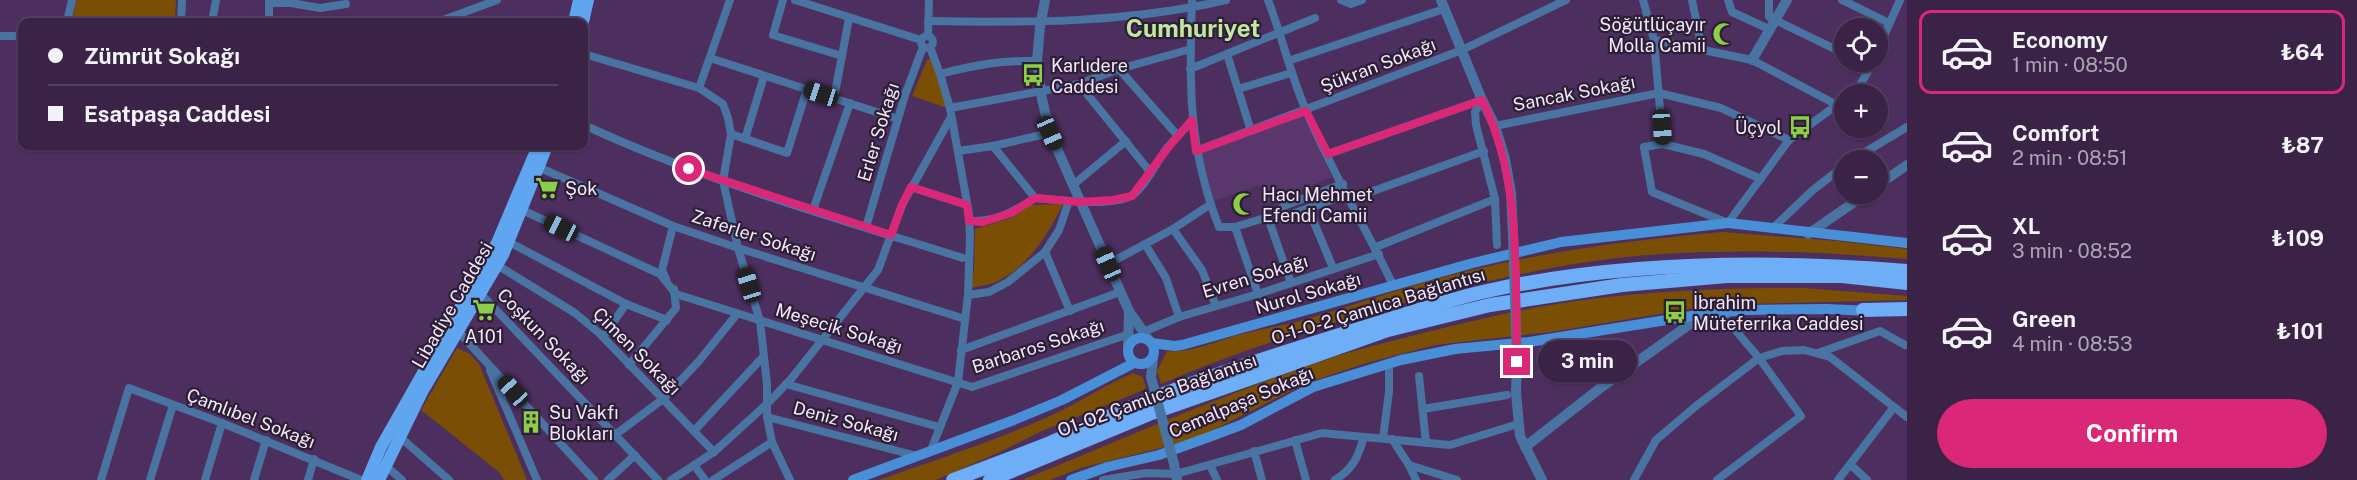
<!DOCTYPE html>
<meta charset="utf-8">
<style>
body{margin:0;font-family:"Public Sans",sans-serif;background:#452f52;color:#f1f3f6;height:100vh;display:flex;flex-direction:column;font-size:22px;white-space:nowrap}
*{box-sizing:border-box;margin:0}
p{font-size:20px;color:#aba4b4}
.icon{flex:none;width:33px;height:33px;fill:none;stroke:currentColor;stroke-width:2;stroke-linecap:round;stroke-linejoin:round}
.map{position:relative;flex:1;overflow:hidden}
.drawer{display:flex;flex-direction:column;background:#3a2347;width:450px}
.drawer>*{flex:none}
.guide{position:absolute;left:18px;top:18px;width:570px;height:132px;border-radius:12px;box-shadow:0 2px 4px #0004,0 0 0 2px #544060;display:grid;align-content:center;height:132px;padding:0 30px;background:#3a2347}
.controls{position:absolute;left:1834px;top:18px;display:grid;gap:12px}
.controls a{display:grid;place-items:center;width:54px;height:54px;border-radius:50%;background:#3a2347;box-shadow:0 2px 4px #0004,0 0 0 2px #544060;font-size:30px}
.end{position:absolute;width:27px;height:27px;margin:-14px;border:8px solid #db2777;background:#fff;box-shadow:0 0 0 3px #fff}
.from{border-radius:50%}
.bubble{position:absolute;height:42px;border-radius:21px;background:#3a2347;box-shadow:0 2px 4px #0004,0 0 0 2px #544060;font-size:20px;font-weight:700;line-height:42px;text-align:center}
.car{position:absolute;width:18px;height:36px;margin:-18px -9px;border-radius:8px;box-shadow:0 0 4px 2px #0007;background:linear-gradient(#222 24%,#8ab4d8 0 40%,#222 0 76%,#8ab4d8 0 86%,#222 0)}
.guide b{display:flex;align-items:center;gap:21px;height:57px;font-size:22px}
.guide b+b{border-top:2px solid #544060}
.guide i{width:15px;height:15px;background:#f1f3f6}
ul{padding:10px 0 0;list-style:none}
li{display:flex;align-items:center;gap:18px;height:84px;margin:0 12px 9px;padding:0 18px;border:3px solid transparent;border-radius:12px}
li div{flex:1}
li b{display:block;font-size:22px}
li em{font-style:normal;font-weight:700}
li.current{border-color:#db2777}
li>.icon{width:54px;height:54px;stroke-width:1.5}
.primary-button{display:flex;gap:12px;margin-top:auto;padding:12px 30px}
.primary-button a{flex:1;height:69px;border-radius:36px;background:#db2777;color:#fff;font-size:24px;font-weight:700;line-height:69px;text-align:center}
main{display:flex;flex:1;min-height:0}
.map>svg:first-child{display:block}
.built{fill:#59376d}
.green{fill:#7a4e04}
.lines{fill:none;stroke-linecap:round;stroke-linejoin:round}
.minor{stroke:#4973a1;stroke-width:8}
.tertiary{stroke:#4973a1;stroke-width:10}
.secondary{stroke:#498fd8;stroke-width:10}
.primary{stroke:#5fa5f0;stroke-width:12}
.trunk{stroke:#6daef6;stroke-width:14}
.tertiary-bridge{stroke:#4973a1;stroke-width:10}
.route{stroke:#db2777;stroke-width:8}
.labels{text-anchor:middle;dominant-baseline:central;stroke-width:4.5;stroke-linejoin:round;paint-order:stroke}
.poi-label{font-size:18px;fill:#f3e6fd;stroke:#2c1f34;text-anchor:start}
.street-label{font-size:18px;fill:#f3e6fd;stroke:#2c1f34}
.district-label{font-size:24px;font-weight:bold;fill:#c1e7a2;stroke:#2c1f34}
</style>
<main>
<div class="map">
<svg width="1907" height="480" viewBox="0 0 1907 480">
<rect width="100%" height="100%" fill="#4d2f5f"/>
<!-- built -->
<path class="built" d="M1303,114l29,63 -63,27 -9,-19 -47,16 -12,-48z"/>
<!-- green -->
<g class="green">
<path d="M76,0h100l-1,22h-103z"/>
<path d="M934,58l13,50 -35,-12 15,-36z"/>
<path d="M1063,204c-15,30 -33,61 -65,77 -7,4 -19,5 -27,7l3,-21 1,-38 36,-11 20,-13z"/>
<path d="M1723,232l114,9 70,8v10c-82,-7 -163,-10 -245,-5 -84,5 -170,25 -251,47 -85,23 -169,48 -250,83l-4,-13 10,-20c25,2 47,-9 71,-16 19,-5 38,-8 58,-13 51,-14 101,-33 152,-46 91,-24 182,-36 275,-44z"/>
<path d="M1804,288l103,8v4l-194,5 -162,27 -116,13 -72,19 -56,19 -102,51 -44,14 -80,20 -31,12h-28c107,-44 212,-90 321,-126 28,-8 56,-15 84,-22 41,-10 82,-20 124,-27 83,-14 169,-17 253,-17z"/>
<path d="M457,348l13,6 9,10 48,116h-23l-5,-8 -78,-62z"/>
<path d="M1133,373l10,4 3,12 -104,42 -42,21 -64,28h-57c56,-20 119,-40 173,-65 28,-13 53,-30 81,-42z"/>
</g>
<g class="lines">
<!-- minor -->
<g class="minor">
<path d="M269,0v3h22l29,5 26,-4"/>
<path d="M783,0l-10,35 69,21 -8,42"/>
<path d="M795,0l126,40"/>
<path d="M1192,0c-3,83 -4,148 27,227h16l33,-10 18,-12 57,-21"/>
<path d="M1268,0c14,36 22,73 37,108 25,61 60,118 88,177"/>
<path d="M1341,0l10,4 11,-4"/>
<path d="M1643,0l11,40 9,104 -19,3 8,45 76,31 61,-83 56,-41"/>
<path d="M1692,0l10,49"/>
<path d="M1728,0l4,12 37,17"/>
<path d="M1769,0v17l76,37"/>
<path d="M1842,0l47,23"/>
<path d="M928,21c101,2 199,2 298,-21"/>
<path d="M67,22l5,-22"/>
<path d="M181,22l1,-22"/>
<path d="M212,22l4,-22"/>
<path d="M269,22v-19"/>
<path d="M438,22l59,-22"/>
<path d="M0,36h22"/>
<path d="M928,36l1,-36"/>
<circle cx="927" cy="42" r="6"/>
<path d="M1654,40l98,20 85,45"/>
<path d="M930,47l10,27 10,34 19,106 1,24 -2,57 -10,87 -27,68"/>
<path d="M1878,49l22,-49"/>
<path d="M584,54l115,34 24,16 5,14 3,16 -8,47 15,67 22,73 7,63v33l5,25 18,38"/>
<path d="M1227,54l24,77"/>
<path d="M842,56l7,-38"/>
<path d="M710,58l188,61"/>
<path d="M1288,61l156,-52"/>
<path d="M1862,62l9,4"/>
<path d="M1119,69l59,67"/>
<path d="M1190,69l125,-51"/>
<path d="M940,74c35,-9 61,-14 97,-13"/>
<path d="M1079,84l72,89"/>
<path d="M699,88l31,-88"/>
<path d="M1238,89l53,-16"/>
<path d="M1850,94l9,-7 14,-25"/>
<path d="M1482,100l-7,12 1,13 19,74 2,46"/>
<path d="M950,108l129,-24 40,-15 72,-20"/>
<path d="M584,125c121,56 251,93 379,133"/>
<path d="M1495,126l164,-33 62,15 68,32"/>
<path d="M731,134l56,19 20,-64"/>
<path d="M745,139l19,-63"/>
<path d="M1663,144l41,10 57,25"/>
<path d="M993,146l42,52c24,2 75,9 96,-2 12,-6 27,-36 36,-48 8,-9 17,-18 25,-28"/>
<path d="M958,151l35,-5 57,-13"/>
<path d="M1196,151l266,-101 104,-50"/>
<path d="M1328,154l154,-54"/>
<path d="M1852,160l55,-33"/>
<path d="M538,167l135,59 65,22 227,71"/>
<path d="M1073,185l53,-44"/>
<path d="M911,187l56,18"/>
<path d="M1351,199l133,-48"/>
<path d="M1308,208l25,60"/>
<path d="M520,209l140,65 16,20 296,93 157,-53"/>
<path d="M813,210l37,-107"/>
<path d="M1268,218l23,65"/>
<path d="M969,221c26,1 45,-9 66,-23"/>
<path d="M1270,222l78,-28"/>
<path d="M866,227l39,-132 18,-48"/>
<path d="M1235,227l23,67"/>
<path d="M1173,229l29,41 14,36"/>
<path d="M1772,229l41,-39 32,-25"/>
<path d="M509,242l117,62 41,16"/>
<path d="M1145,244l21,34 13,39"/>
<path d="M1376,247l119,-48"/>
<path d="M1045,252l25,59"/>
<path d="M1108,264l65,-35 38,-25"/>
<path d="M497,265l78,48 24,20 115,119"/>
<path d="M666,279l-4,-9 11,-44"/>
<path d="M480,293l178,187"/>
<path d="M968,295l21,-3 19,-10 37,-30 14,-22 10,-29"/>
<path d="M457,330l137,150"/>
<path d="M1143,332l36,-15 79,-23 121,-40"/>
<path d="M603,337l23,-33"/>
<path d="M961,350l159,-58"/>
<path d="M1818,353l62,-22 25,14"/>
<path d="M629,365l47,-57 -2,-19"/>
<path d="M490,370l47,110"/>
<path d="M1419,376l7,67"/>
<path d="M786,384l153,43"/>
<path d="M1423,409l84,-14"/>
<path d="M767,417l150,39"/>
<path d="M694,431l69,-74"/>
<path d="M615,435l48,-36 36,-38 38,-47"/>
<path d="M400,437l49,43"/>
<path d="M1383,438l6,-46v-29"/>
<path d="M1392,439l17,26 7,15"/>
<path d="M1295,440l11,40"/>
<path d="M1254,451l8,29"/>
<path d="M694,465l11,15"/>
<path d="M1210,465l7,15"/>
<path d="M1409,465l48,15"/>
<path d="M1851,465l16,15"/>
<path d="M386,466l16,14"/>
<path d="M101,480l28,-92 93,35 139,57"/>
<path d="M150,480l23,-75"/>
<path d="M205,480l17,-57"/>
<path d="M254,480l12,-40"/>
<path d="M308,480l6,-21"/>
<path d="M608,480l27,-25"/>
<path d="M671,480l43,-28 54,-49 23,-24 87,-109 24,-65 49,-88"/>
<path d="M713,480l59,-38"/>
<path d="M1103,480l43,-7 30,1 146,-41 128,12 68,-21"/>
<path d="M1335,480c18,-11 23,-23 29,-43"/>
<path d="M1634,480l22,-40 40,-34 63,-48 23,-7 22,-1 26,7 77,60"/>
<path d="M1717,480l84,-64 -42,-58 -39,-46"/>
<path d="M1838,480l56,-73"/>
</g>
<!-- tertiary -->
<g class="tertiary">
<path d="M1045,0l-5,27 -3,34 5,38 8,34 79,178 20,29"/>
<path d="M1441,0l41,100 13,26 10,33 6,34 2,40"/>
<path d="M1752,60l35,-60"/>
<path d="M1878,185l29,-20"/>
<path d="M1808,234l58,-40"/>
<path d="M1128,348l1,-37"/>
<path d="M1517,362l-1,31 4,43 22,44"/>
<path d="M1151,377l2,-19"/>
<path d="M1525,447l74,-58 105,-75"/>
<path d="M1174,464l3,16"/>
</g>
<!-- secondary -->
<g class="secondary">
<circle cx="1141" cy="351" r="13"/>
<path d="M1152,343l22,3 8,-1 291,-82 88,-21 167,-19 179,20"/>
<path d="M853,480l161,-60 48,-20 72,-37"/>
<path d="M1071,480l36,-13 52,-12 50,-18 32,-12 72,-38 88,-27 54,-11 74,-7 175,-28 42,-4 81,-1 43,2"/>
</g>
<!-- primary -->
<g class="primary">
<path d="M574,22l5,-22"/>
<path d="M583,22l5,-22"/>
<path d="M367,480l14,-33 116,-204 41,-97"/>
<path d="M379,480l43,-88 81,-137 44,-109"/>
</g>
<!-- trunk -->
<g class="trunk">
<path d="M1863,310l44,-1"/>
<path d="M953,480c31,-12 62,-23 92,-35 33,-14 64,-29 96,-42 73,-29 147,-52 221,-75 45,-14 89,-30 134,-39 134,-28 275,-29 411,-18"/>
<path d="M990,480l159,-66 239,-84 102,-25 132,-20 105,-9h115l65,7"/>
</g>
<!-- tertiary-bridge -->
<g class="tertiary-bridge">
<path d="M1513,233l4,129"/>
<path d="M1151,377l23,87"/>
</g>
</g>
<g class="lines">
<!-- route -->
<path class="route" d="M689,169l202,66 11,-30 9,-18 56,18 2,16 14,1 28,-9 24,-15 45,4 33,-2 19,-4 35,-47 25,-29 4,31 110,-40 22,43 154,-54c40,79 33,175 35,262"/>
</g>
<!-- icons -->
<defs>
<g id="mosque-bare" transform="scale(1.8)"><path d="M3.5-4.9A6 6 0 1 0 3.5 4.9A5 5 0 1 1 3.5-4.9Z" fill="#8cce45" stroke="#2c1f34" stroke-width="2.5" paint-order="stroke"/></g>
<g id="bus-bare" transform="scale(1.8)"><path d="M-5-6H5V4H4V6H2V4H-2V6H-4V4H-5ZM-3.5-4V0h7V-4ZM-3.5 1.2v1.5H-2V1.2ZM2 1.2v1.5H3.5V1.2Z" fill="#8cce45" stroke="#2c1f34" stroke-width="2.5" paint-order="stroke"/></g>
<g id="supermarket-bare" transform="scale(1.8)"><path d="M-6-5.5h2.5l.6 2H6L4.5 2H-2.5L-4.4-4H-6ZM-1.5 3.2a1.3 1.3 0 1 0 .1 0ZM3 3.2a1.3 1.3 0 1 0 .1 0Z" fill="#8cce45" stroke="#2c1f34" stroke-width="2.5" paint-order="stroke"/></g>
<g id="building-bare" transform="scale(1.8)"><path d="M-4-6H4V6H1V3H-1V6H-4ZM-2.5-4.3h1.7v1.8h-1.7ZM.8-4.3h1.7v1.8H.8ZM-2.5-1h1.7V.8h-1.7ZM.8-1h1.7V.8H.8Z" fill="#8cce45" stroke="#2c1f34" stroke-width="2.5" paint-order="stroke"/></g>
</defs>
<g fill-rule="evenodd">
<use href="#mosque-bare" x="1724" y="34"/>
<use href="#bus-bare" x="1033" y="75"/>
<use href="#bus-bare" x="1800" y="127"/>
<use href="#supermarket-bare" x="547" y="188"/>
<use href="#mosque-bare" x="1244" y="204"/>
<use href="#supermarket-bare" x="484" y="310"/>
<use href="#bus-bare" x="1675" y="312"/>
<use href="#building-bare" x="531" y="422"/>
</g>
<g class="labels">
<!-- poi labels -->
<g class="poi-label">
<text x="1706" y="24" text-anchor="end">Söğütlüçayır<tspan x="1706" dy="21">Molla Camii</tspan></text>
<text x="1051" y="65">Karlıdere<tspan x="1051" dy="21">Caddesi</tspan></text>
<text x="1782" y="127" text-anchor="end">Üçyol</text>
<text x="565" y="188">Şok</text>
<text x="1262" y="194">Hacı Mehmet<tspan x="1262" dy="21">Efendi Camii</tspan></text>
<text x="1693" y="302">İbrahim<tspan x="1693" dy="21">Müteferrika Caddesi</tspan></text>
<text x="484" y="336" text-anchor="middle">A101</text>
<text x="549" y="412">Su Vakfı<tspan x="549" dy="21">Blokları</tspan></text>
</g>
<!-- street labels -->
<g class="street-label">
<text transform="translate(1378 65) rotate(-21)">Şükran Sokağı</text>
<text transform="translate(1574 93) rotate(-11)">Sancak Sokağı</text>
<text transform="translate(878 132) rotate(-73)">Erler Sokağı</text>
<text transform="translate(754 235) rotate(18)">Zaferler Sokağı</text>
<text transform="translate(1255 276) rotate(-17)">Evren Sokağı</text>
<text transform="translate(1308 293) rotate(-16)">Nurol Sokağı</text>
<text transform="translate(452 305) rotate(-60)">Libadiye Caddesi</text>
<text transform="translate(1378 306) rotate(-17)">O-1-O-2 Çamlıca Bağlantısı</text>
<text transform="translate(839 328) rotate(17)">Meşecik Sokağı</text>
<text transform="translate(544 336) rotate(46)">Coşkun Sokağı</text>
<text transform="translate(1038 346) rotate(-18)">Barbaros Sokağı</text>
<text transform="translate(637 351) rotate(45)">Çimen Sokağı</text>
<text transform="translate(1157 395) rotate(-20)">O1-O2 Çamlıca Bağlantısı</text>
<text transform="translate(1241 402) rotate(-23)">Cemalpaşa Sokağı</text>
<text transform="translate(251 418) rotate(21)">Çamlıbel Sokağı</text>
<text transform="translate(846 421) rotate(15)">Deniz Sokağı</text>
</g>
<!-- district labels -->
<g class="district-label">
<text x="1193" y="28">Cumhuriyet</text>
</g>
</g>
</svg>
<div class="controls">
<a><svg class="icon" aria-label="locate" viewBox="0 0 24 24"><circle cx="12" cy="12" r="6"/><path d="M12 2v4M12 18v4M2 12h4M18 12h4"/></svg></a>
<a>+</a>
<a>−</a>
</div>
<i class="end from" style="left:689px;top:169px"></i>
<i class="end" style="left:1517px;top:362px"></i>
<div class="bubble" style="left:1538px;top:340px;width:99px">3 min</div>
<i class="car" style="left:821px;top:94px;rotate:288deg"></i>
<i class="car" style="left:1662px;top:127px;rotate:176deg"></i>
<i class="car" style="left:1050px;top:133px;rotate:156deg"></i>
<i class="car" style="left:561px;top:228px;rotate:296deg"></i>
<i class="car" style="left:1108px;top:264px;rotate:336deg"></i>
<i class="car" style="left:749px;top:285px;rotate:343deg"></i>
<i class="car" style="left:513px;top:391px;rotate:318deg"></i>
<div class="guide">
<b><i class="from"></i>Zümrüt Sokağı</b>
<b><i></i>Esatpaşa Caddesi</b>
</div>
</div>
<section class="drawer">
<ul>
<li class="current"><svg class="icon" aria-label="car" viewBox="0 0 24 24"><path d="M5 17H2v-5l4-1 3-4h7l3 4 3 1v5h-3M9 17h6M6 11h13"/><circle cx="7" cy="17" r="2"/><circle cx="17" cy="17" r="2"/></svg><div><b>Economy</b><p>1 min · 08:50</p></div><em>₺64</em></li>
<li><svg class="icon" aria-label="car" viewBox="0 0 24 24"><path d="M5 17H2v-5l4-1 3-4h7l3 4 3 1v5h-3M9 17h6M6 11h13"/><circle cx="7" cy="17" r="2"/><circle cx="17" cy="17" r="2"/></svg><div><b>Comfort</b><p>2 min · 08:51</p></div><em>₺87</em></li>
<li><svg class="icon" aria-label="car" viewBox="0 0 24 24"><path d="M5 17H2v-5l4-1 3-4h7l3 4 3 1v5h-3M9 17h6M6 11h13"/><circle cx="7" cy="17" r="2"/><circle cx="17" cy="17" r="2"/></svg><div><b>XL</b><p>3 min · 08:52</p></div><em>₺109</em></li>
<li><svg class="icon" aria-label="car" viewBox="0 0 24 24"><path d="M5 17H2v-5l4-1 3-4h7l3 4 3 1v5h-3M9 17h6M6 11h13"/><circle cx="7" cy="17" r="2"/><circle cx="17" cy="17" r="2"/></svg><div><b>Green</b><p>4 min · 08:53</p></div><em>₺101</em></li>
</ul>
<div class="primary-button"><a>Confirm</a></div>
</section>
</main>
